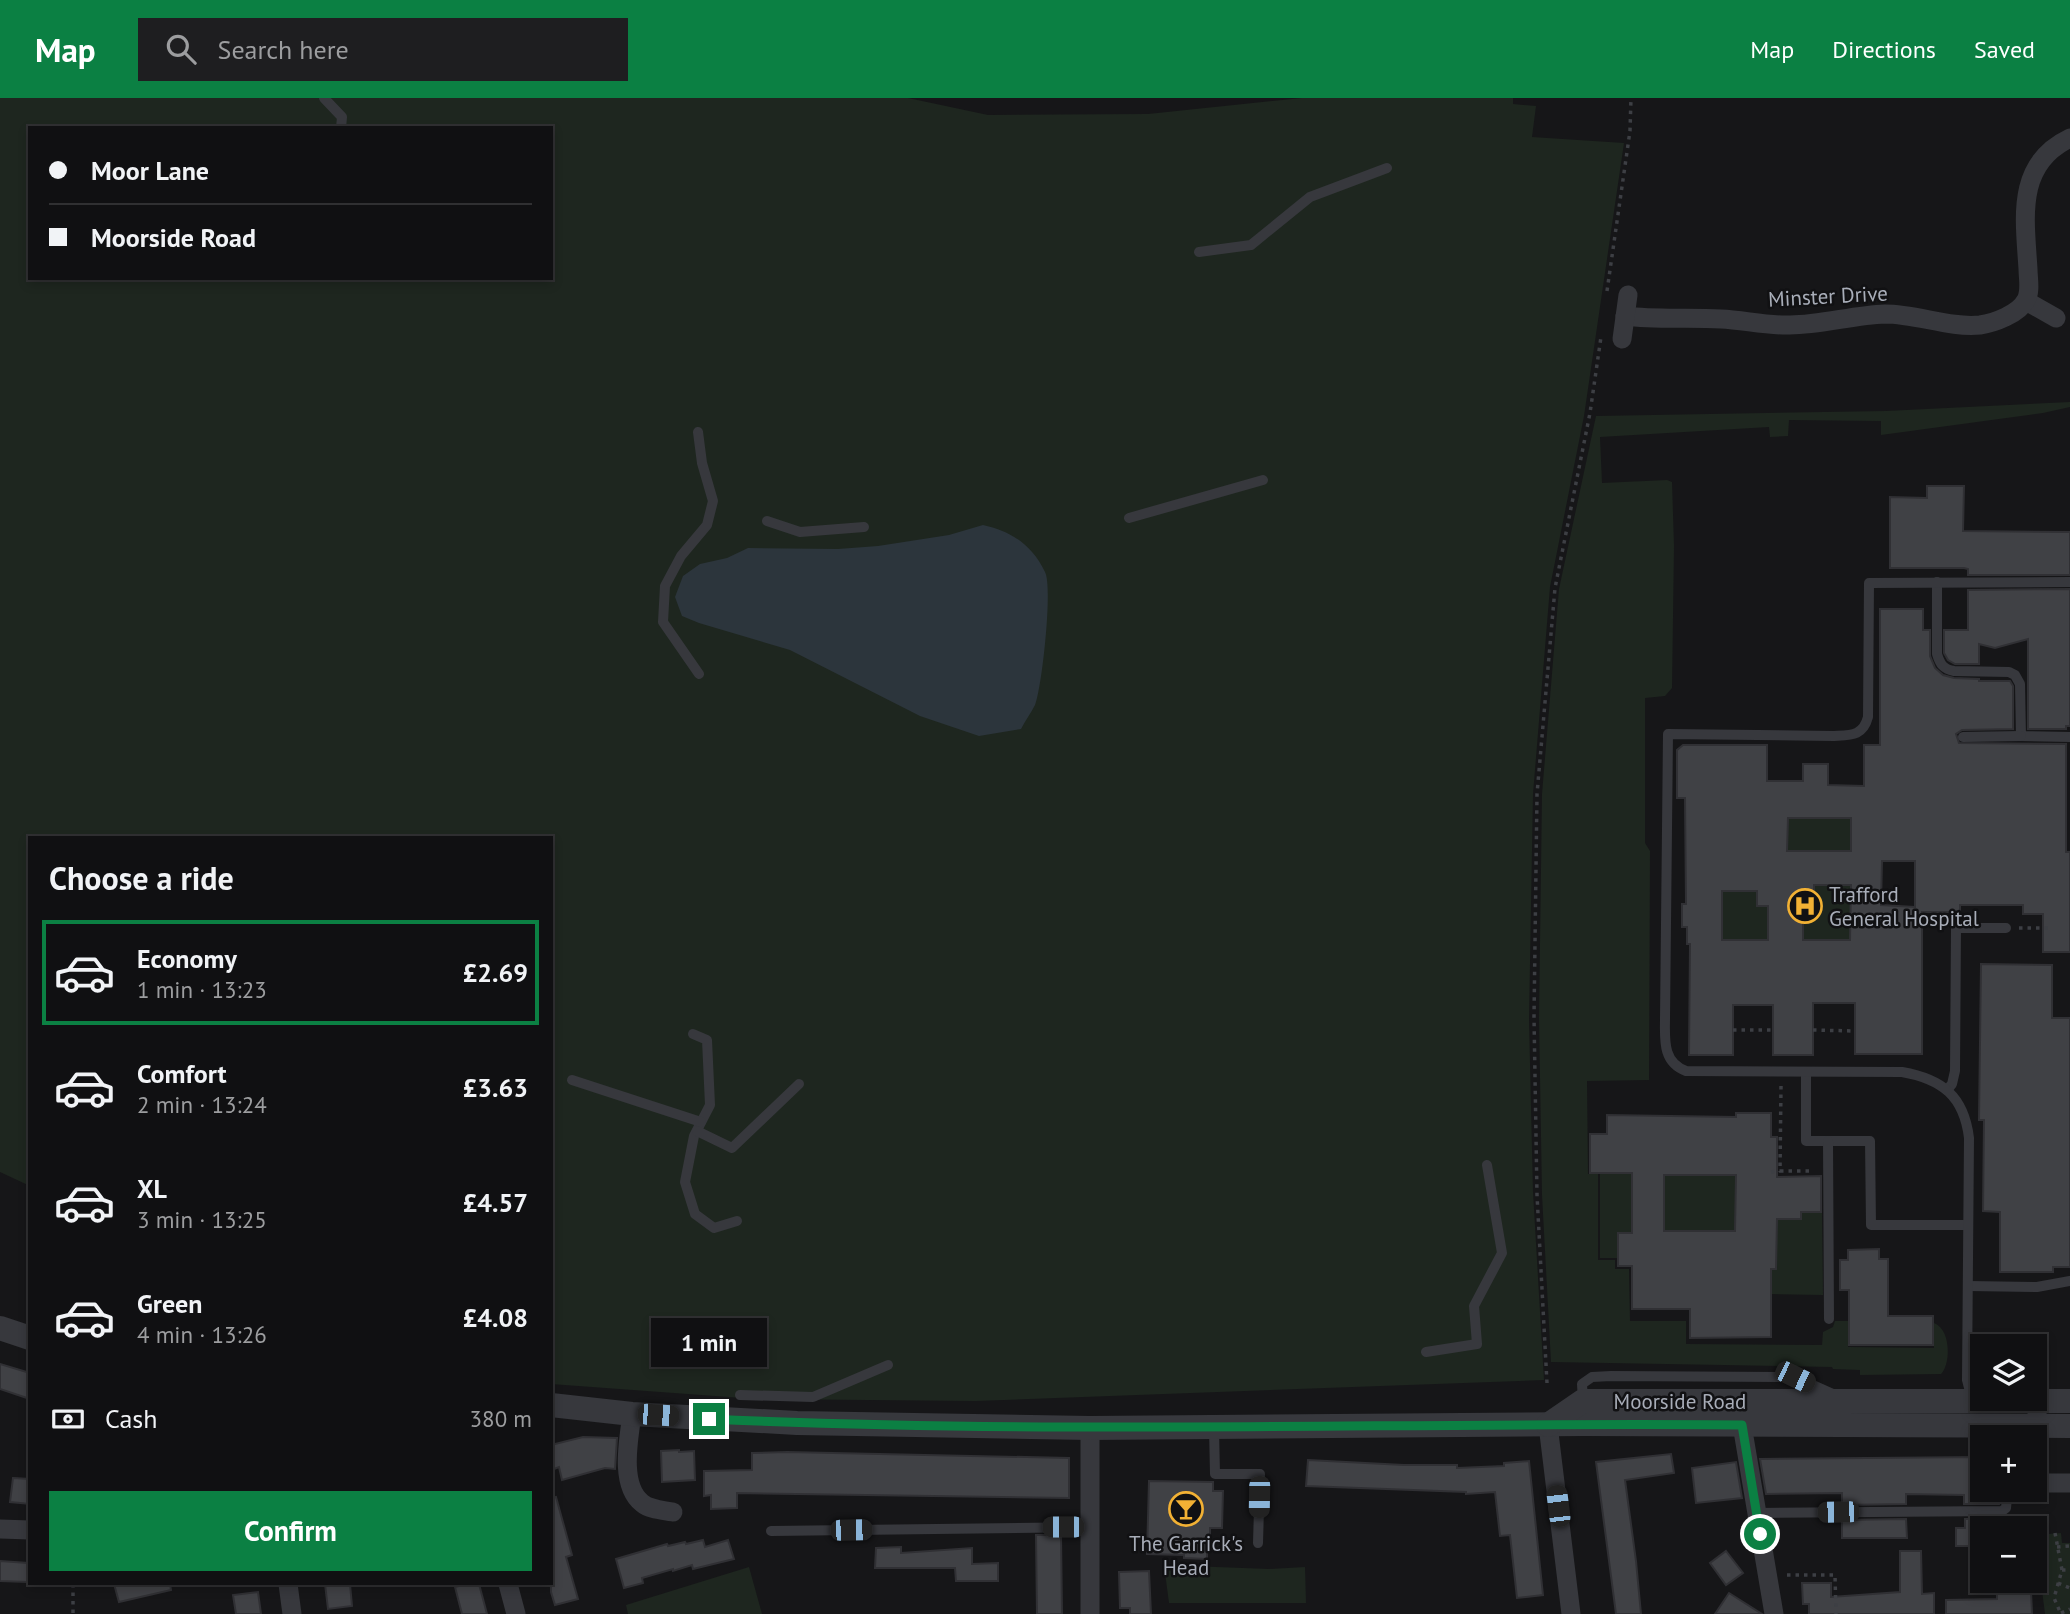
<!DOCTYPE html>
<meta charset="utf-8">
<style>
body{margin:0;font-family:"PT Sans",sans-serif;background:#1e1e20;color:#f1f3f6;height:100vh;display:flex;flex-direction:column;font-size:26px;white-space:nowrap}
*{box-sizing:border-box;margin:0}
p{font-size:23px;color:#9c9d9f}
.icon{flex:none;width:38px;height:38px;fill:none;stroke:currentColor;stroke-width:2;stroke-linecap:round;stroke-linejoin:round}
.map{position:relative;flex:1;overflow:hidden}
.side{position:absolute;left:28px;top:738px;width:525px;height:749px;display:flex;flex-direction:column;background:#101012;border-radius:0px;box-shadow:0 4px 10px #0003,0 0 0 2px #303032}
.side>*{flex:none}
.banner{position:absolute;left:28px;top:28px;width:525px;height:154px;border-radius:0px;box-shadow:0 4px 10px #0003,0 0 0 2px #303032;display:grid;align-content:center;height:154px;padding:0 21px;background:#101012}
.controls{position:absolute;left:1970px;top:1236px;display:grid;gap:14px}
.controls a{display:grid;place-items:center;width:77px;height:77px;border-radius:0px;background:#101012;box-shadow:0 4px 10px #0003,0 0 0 2px #303032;font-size:35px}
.end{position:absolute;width:32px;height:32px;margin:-16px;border:9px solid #0b8043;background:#fff;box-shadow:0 0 0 4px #fff}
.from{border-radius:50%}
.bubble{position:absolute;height:49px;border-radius:0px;background:#101012;box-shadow:0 4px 10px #0003,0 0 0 2px #303032;font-size:23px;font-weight:800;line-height:49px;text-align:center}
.car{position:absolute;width:21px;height:42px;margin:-21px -10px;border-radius:9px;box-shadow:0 0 5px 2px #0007;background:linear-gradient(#222 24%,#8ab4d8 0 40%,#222 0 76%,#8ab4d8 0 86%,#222 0)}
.banner b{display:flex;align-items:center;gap:24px;height:66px;font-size:26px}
.banner b+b{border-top:2px solid #303032}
.banner i{width:18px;height:18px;background:#f1f3f6}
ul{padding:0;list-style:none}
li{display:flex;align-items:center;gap:21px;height:105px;margin:0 14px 10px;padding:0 7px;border:4px solid transparent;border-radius:0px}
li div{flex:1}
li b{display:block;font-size:26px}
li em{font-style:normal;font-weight:800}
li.active{border-color:#0b8043}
li>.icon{width:63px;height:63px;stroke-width:1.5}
h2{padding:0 21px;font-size:32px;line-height:84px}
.pay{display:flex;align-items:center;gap:18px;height:77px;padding:0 21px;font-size:26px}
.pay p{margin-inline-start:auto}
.cta{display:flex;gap:14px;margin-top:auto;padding:14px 21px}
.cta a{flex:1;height:80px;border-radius:0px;background:#0b8043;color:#fff;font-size:28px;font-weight:800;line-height:80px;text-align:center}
header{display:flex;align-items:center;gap:42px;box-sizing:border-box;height:98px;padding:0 35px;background:#0b8043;color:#fff}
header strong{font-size:33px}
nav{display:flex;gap:38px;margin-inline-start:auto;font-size:24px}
.search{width:490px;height:63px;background:#1e1e20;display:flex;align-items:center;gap:18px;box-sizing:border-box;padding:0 24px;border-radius:0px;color:#9c9d9f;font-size:26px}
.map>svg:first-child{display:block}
.green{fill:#1e261f;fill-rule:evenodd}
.water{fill:#2c353c}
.building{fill:#404145;stroke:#303034;stroke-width:2;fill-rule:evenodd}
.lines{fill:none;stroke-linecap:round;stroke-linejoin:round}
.path{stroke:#3d3f44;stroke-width:3.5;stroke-dasharray:3.5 5;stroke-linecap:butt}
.service{stroke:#37383d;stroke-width:10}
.minor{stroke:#37383d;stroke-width:19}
.tertiary{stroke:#37383d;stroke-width:24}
.route{stroke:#0b8043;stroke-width:9}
.labels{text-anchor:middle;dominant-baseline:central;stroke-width:5;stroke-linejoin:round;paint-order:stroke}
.street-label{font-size:21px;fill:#a8adb8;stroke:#111113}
.poi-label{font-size:21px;fill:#a8adb8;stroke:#111113;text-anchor:start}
</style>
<header>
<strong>Map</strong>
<div class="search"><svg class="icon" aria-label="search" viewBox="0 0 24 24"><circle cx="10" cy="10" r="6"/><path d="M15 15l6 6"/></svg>Search here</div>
<nav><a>Map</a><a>Directions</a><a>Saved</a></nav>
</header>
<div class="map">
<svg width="2070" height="1516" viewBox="0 0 2070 1516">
<rect width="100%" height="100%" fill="#161618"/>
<!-- green -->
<g class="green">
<path d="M0,0h908l80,17 160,-1 154,-16h211v6l23,2 -4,31 92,6 -40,273 -34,171 -17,207 -4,226 4,172 11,188 -569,21 -219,-2 -205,-15v-546h-521v348l-30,-14zM30,30h521v150h-521z"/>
<path d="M2070,304v5l-27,6 -162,22v-14l-92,-1 -1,16 -18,1 -1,-10 -169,10 2,46 65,-3 5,2 2,64 -2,142 -7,8 -20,2v145l5,8 -1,229 -62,1 1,93h10v86h17v9h14l1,52h56v23l136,1 1,-13 10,-5 2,-6h13v26l86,1v-25c17,6 17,41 7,51l-81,1v-5l-27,-1 -1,-2 -281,-5 -9,-167 -3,-177 3,-224 17,-205 37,-173 290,-5z"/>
<path d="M1778,720h73l13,33h-86z"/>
<path d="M1814,770l17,17h12v-11h11l-4,52 2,14h-57l5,-14h3v-20l11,-1z"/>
<path d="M1718,785h23v8h16v15l11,1 2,33h-56c12,-21 8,-34 4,-57z"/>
<path d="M1664,1074l29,3 43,-2 -1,61h-71z"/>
<path d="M1600,1075h32v60l-14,1v24h-18z"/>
<path d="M1788,1114v7h12l1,-7h21l1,83 -52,-1v-25h5l-4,-27h5v-22h-6z"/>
<path d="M2061,1435l1,10h8v71h-25l-10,-79z"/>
<path d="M1164,1467l105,4 36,-2 1,36h-137z"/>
<path d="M749,1469l13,47h-134l-2,-9z"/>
</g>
<!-- water -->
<path class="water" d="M983,427c28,6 49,20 62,47 8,15 -3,115 -10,133 -4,8 -10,16 -14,24l-42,7 -59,-20 -130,-66 -91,-27 -17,-7 -7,-19 8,-21 17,-12 27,-6 21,-10 90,1 40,-3 71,-11z"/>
<!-- building -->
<g class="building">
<path d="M1927,388h37l-1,45 107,1v43h-102v-6l-4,-1h-74v-71l37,1z"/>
<path d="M2070,491v137h-4v3h-38v-90l-33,9 -16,-4v20h-24l-7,-4 -4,-7v-23h24v-40z"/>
<path d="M1880,511h43v21h7v26l5,12 8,7 11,3 25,1v2h31l3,5v43l-51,1 -6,4 3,9 107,1v108h4v100h-27v-38h-20v-9h-63v7h-38v142h-67v-51h-42v52h-40v-50h-40v50h-44l1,-111h-3v-17h-5v-23h4l-1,-106h-8v-48l6,-5h84v36h36v-17h25v21l36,1v-41h16zM1788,720h63v33h-64zM1882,763h33v46l-34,-2zM1814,787h37l-1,55h-47v-34h11zM1722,793h35v15h11v34h-46z"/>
<path d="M1981,866l71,1v53h18v249h-17v5h-53v-60l-17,-1 1,-91h-5z"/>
<path d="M1736,1015h35v24h6v40l44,-1v36h-20v7h-24l-1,50h-5v68l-81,1v-29h-58v-43h-14v-33h14v-60h-42v-39h17v-19l129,2zM1664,1077h72l-1,56h-71z"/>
<path d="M1879,1151v10h9v57h45v29h-84v-55h-9v-30h8v-10z"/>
<path d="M0,1266l30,9v26l-30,-10z"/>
<path d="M583,1339l34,1 -2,31 -10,-1 -43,12 -3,-13 -5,2 -3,-24z"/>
<path d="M679,1352v2l15,-1 1,29 -33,2 -1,-31z"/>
<path d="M787,1354l282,6v40l-332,-5v15l-26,1v-14l-7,1v-25l48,-1v-17z"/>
<path d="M1671,1356l3,19 -49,7 11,81 5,53h-25l-20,-152z"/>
<path d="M1983,1359v32h17l-1,15h-35v-9l-58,-1v10l-64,1v-12l-76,1 -6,-35z"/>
<path d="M1308,1362l96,5h53v3l47,-2v-3l25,-2 14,134 -26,3 -7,-63 -10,1 -5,-44 -29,2v-2l-160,-6z"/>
<path d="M1736,1364l6,36 -46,5 -4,-35z"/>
<path d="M13,1380l17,1v25l-20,-2z"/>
<path d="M1149,1383l64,1v9h10l-1,37h-12v7h-3v24l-23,-1v-3l-37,-1z"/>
<path d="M556,1399l16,58 -6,2 12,42 -23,6 -4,-13v-94z"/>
<path d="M1906,1421l1,19h-65v-18z"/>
<path d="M1965,1421h18v27h-27v-18h9z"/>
<path d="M1036,1437h25l1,79h-25z"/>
<path d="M703,1442l2,7 23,-7 6,19 -41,10 -1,-4 -19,6v-2l-31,9 1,5 -19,5 -8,-29 51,-15 1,2 17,-4 1,2z"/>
<path d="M901,1449v6l71,-5v16l26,-1v18h-42l-1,-13h-80l1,-20z"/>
<path d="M1726,1453l17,22 -17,12 -16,-22z"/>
<path d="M1900,1453h21l1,43 12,-1v21h-125v-10h-6l-1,-21h29v14l69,-5z"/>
<path d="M0,1463l28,2 -1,19 -27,-1z"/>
<path d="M1149,1473l2,43h-21v-6h-10l-1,-36z"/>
<path d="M114,1486h56l1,6 -52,12z"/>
<path d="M325,1486h25l2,22 -24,3z"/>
<path d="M466,1486h13l8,30h-25l-7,-27z"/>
<path d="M2031,1493l1,23h-86v-14l51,-1v-7z"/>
<path d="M258,1494l3,22h-25l-3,-19z"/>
<path d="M1729,1495l33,21h-47z"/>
</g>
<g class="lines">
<!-- path -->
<g class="path">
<path d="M1607,193l23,-160 1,-33"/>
<path d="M2019,830h34"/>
<path d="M1733,932h40"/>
<path d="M1813,932l42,1"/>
<path d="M1781,988l-1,85h33"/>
<path d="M1771,1074l9,-1"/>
<path d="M1547,1285l-10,-188 -3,-178 3,-223 18,-206 35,-175 11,-76"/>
<path d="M2055,1435l7,37 -8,28 7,16"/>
<path d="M2057,1449l13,-1"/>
<path d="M2062,1472h8"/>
<path d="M1787,1477h48l1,39"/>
<path d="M2058,1485l12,5"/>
<path d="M73,1486v30"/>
<path d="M2061,1515l9,-4"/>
</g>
<!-- service -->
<g class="service">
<path d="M324,0l18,19 -1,11"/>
<path d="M1199,154l52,-7 59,-48 77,-29"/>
<path d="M698,334l4,31 11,38 -6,24 -26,31 -16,30 -2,36 36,52"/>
<path d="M1129,420l134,-38"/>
<path d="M767,423l33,11 64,-5"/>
<path d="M1937,484v72c3,10 6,15 17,17l55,1 6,3 5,9 1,52 49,1"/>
<path d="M1963,639l58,-1"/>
<path d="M693,936l14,6 3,65 -16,31 -9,46 10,32 19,14 23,-7"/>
<path d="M1806,974v69h64l1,84h96"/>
<path d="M572,982l129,42"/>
<path d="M1947,992l5,-6 3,-13 1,-143h50"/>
<path d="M697,1033l35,17 67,-64"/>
<path d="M1828,1043l1,178"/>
<path d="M1968,1188l69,1 33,-6"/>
<path d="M1426,1254l51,-8 -3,-38 28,-53 -15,-88"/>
<path d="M740,1297l73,2 75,-32"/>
<path d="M1972,1301l-5,-19 2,-242c-5,-42 -27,-59 -67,-66l-216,-1c-24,-9 -21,-32 -21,-53l3,-284 166,2c17,-1 29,0 34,-19l1,-134 201,-1"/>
<path d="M1583,1303l-1,-17 10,-7 19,-1 184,1 38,17"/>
<path d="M1214,1330l1,46h45l-2,69"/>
<path d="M1756,1415l246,-2 4,-3 2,-19"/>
<path d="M771,1433l319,-4"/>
</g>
<!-- minor -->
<g class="minor">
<path d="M2026,203l30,17"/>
<path d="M1625,218c32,4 64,1 96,3 23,1 45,7 69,6 32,0 63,-10 95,-11 32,0 64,14 95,11 14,-2 39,-11 46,-25 5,-9 2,-22 2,-31 -3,-50 -13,-105 42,-131"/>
<path d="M1622,241l6,-44"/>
<path d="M2037,1314l3,71h30"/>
<path d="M632,1316c-3,24 -13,71 10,89 8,7 21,7 31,9"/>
<path d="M1548,1327l23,189"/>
<path d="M1742,1327l32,189"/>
<path d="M1090,1330v186"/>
<path d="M0,1431l30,1"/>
<path d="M288,1486l4,30"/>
<path d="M508,1486l8,30"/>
</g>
<!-- tertiary -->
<g class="tertiary">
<path d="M0,1230l30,10"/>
<path d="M551,1307l81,9 165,9 293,5 494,-4 486,2"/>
<path d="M1548,1327l35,-24h487"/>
</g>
</g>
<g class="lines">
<!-- route -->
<path class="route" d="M709,1321c344,16 688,3 1033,6l18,109"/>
</g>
<!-- icons -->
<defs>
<g id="hospital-ring" transform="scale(1.75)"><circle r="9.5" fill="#111113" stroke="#f2b134" stroke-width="1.5"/><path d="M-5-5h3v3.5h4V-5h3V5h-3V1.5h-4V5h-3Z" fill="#f2b134"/></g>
<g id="bar-ring" transform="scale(1.75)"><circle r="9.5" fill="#111113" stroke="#f2b134" stroke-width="1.5"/><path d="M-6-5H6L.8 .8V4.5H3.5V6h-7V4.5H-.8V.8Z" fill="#f2b134"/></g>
</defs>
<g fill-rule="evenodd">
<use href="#hospital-ring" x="1805" y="808"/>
<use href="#bar-ring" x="1186" y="1411"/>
</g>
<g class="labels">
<!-- street labels -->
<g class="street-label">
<text transform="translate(1828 198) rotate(-3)">Minster Drive</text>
<text x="1680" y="1303">Moorside Road</text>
</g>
<!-- poi labels -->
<g class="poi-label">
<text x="1829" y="796">Trafford<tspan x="1829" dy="24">General Hospital</tspan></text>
<text x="1186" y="1445" text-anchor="middle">The Garrick's<tspan x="1186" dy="24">Head</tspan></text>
</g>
</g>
</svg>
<div class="controls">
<a><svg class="icon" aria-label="layers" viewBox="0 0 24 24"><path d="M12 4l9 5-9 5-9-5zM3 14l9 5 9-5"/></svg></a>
<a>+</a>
<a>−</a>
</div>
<i class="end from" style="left:1760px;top:1436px"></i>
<i class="end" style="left:709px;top:1321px"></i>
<div class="bubble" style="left:651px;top:1220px;width:116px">1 min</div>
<i class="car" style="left:1795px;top:1279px;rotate:116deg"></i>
<i class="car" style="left:658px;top:1317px;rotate:94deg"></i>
<i class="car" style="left:1259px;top:1399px;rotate:181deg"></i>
<i class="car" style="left:1558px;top:1408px;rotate:353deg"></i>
<i class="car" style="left:1838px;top:1414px;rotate:269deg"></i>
<i class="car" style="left:1063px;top:1429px;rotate:270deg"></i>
<i class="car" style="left:851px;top:1432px;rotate:89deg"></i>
<div class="banner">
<b><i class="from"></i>Moor Lane</b>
<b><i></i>Moorside Road</b>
</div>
<section class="side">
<h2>Choose a ride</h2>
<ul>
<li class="active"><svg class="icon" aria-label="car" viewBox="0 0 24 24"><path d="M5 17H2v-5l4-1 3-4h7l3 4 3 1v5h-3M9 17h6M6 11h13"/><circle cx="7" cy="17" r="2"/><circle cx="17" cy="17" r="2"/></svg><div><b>Economy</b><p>1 min · 13:23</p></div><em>£2.69</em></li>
<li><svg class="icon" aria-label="car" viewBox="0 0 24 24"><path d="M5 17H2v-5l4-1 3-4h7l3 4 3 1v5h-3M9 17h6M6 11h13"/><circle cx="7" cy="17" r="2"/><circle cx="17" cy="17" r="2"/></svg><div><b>Comfort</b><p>2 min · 13:24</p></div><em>£3.63</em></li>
<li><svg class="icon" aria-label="car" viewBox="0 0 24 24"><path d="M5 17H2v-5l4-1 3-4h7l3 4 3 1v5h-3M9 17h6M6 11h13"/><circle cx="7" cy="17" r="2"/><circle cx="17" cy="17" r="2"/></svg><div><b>XL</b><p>3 min · 13:25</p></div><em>£4.57</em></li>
<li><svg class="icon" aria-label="car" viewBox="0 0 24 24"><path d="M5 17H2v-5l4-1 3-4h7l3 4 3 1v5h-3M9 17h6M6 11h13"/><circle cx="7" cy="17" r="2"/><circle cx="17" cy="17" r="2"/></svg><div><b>Green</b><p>4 min · 13:26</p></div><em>£4.08</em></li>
</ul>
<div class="pay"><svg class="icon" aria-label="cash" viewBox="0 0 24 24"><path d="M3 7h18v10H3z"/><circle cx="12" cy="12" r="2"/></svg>Cash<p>380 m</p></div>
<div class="cta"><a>Confirm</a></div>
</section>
</div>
